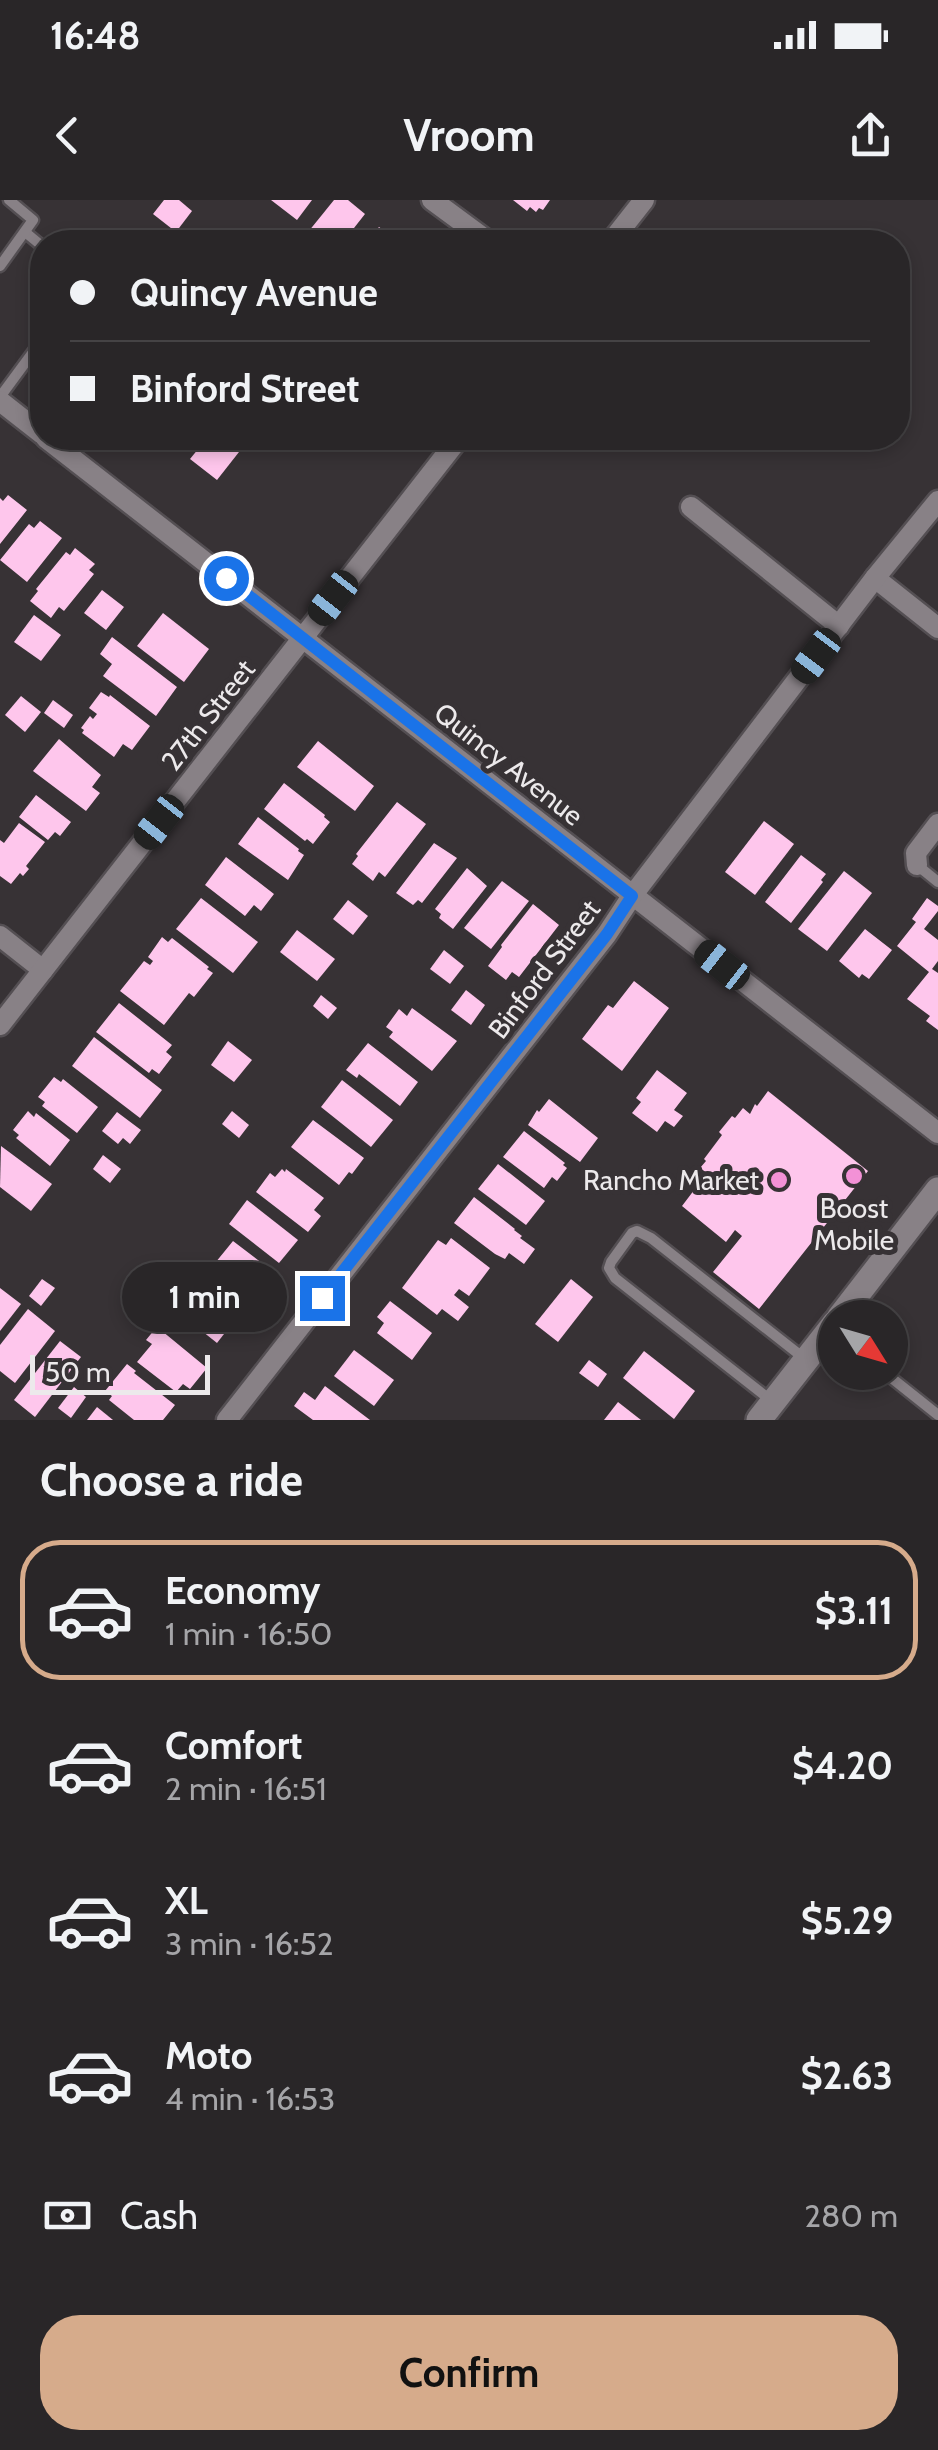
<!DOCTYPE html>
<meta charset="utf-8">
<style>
body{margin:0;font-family:Cabin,sans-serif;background:#353234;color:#f1f3f6;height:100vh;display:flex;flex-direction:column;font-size:38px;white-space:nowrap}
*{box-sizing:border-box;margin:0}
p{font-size:32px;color:#a5a5a8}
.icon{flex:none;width:55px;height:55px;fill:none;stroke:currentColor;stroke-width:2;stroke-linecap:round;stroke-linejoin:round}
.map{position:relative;height:1220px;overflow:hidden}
.sheet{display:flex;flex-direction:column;background:#292628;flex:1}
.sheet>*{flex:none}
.hud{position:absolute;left:30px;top:30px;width:880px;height:220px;border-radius:40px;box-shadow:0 5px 15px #0003,0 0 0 2px #454345;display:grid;align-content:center;height:220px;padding:0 40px;background:#292628}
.needle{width:65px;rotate:127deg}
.fabs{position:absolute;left:818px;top:1100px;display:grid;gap:20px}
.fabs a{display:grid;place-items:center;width:90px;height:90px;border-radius:50%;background:#292628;box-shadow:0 5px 15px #0003,0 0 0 2px #454345;font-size:50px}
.scale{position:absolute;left:30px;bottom:25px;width:180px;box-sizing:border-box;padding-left:10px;border:5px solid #ece9eb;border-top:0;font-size:28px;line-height:35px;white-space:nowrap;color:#ece9eb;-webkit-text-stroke:8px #373235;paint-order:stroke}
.end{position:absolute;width:45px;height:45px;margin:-22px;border:12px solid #1a73e8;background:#fff;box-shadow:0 0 0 5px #fff}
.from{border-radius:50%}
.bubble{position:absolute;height:70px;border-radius:35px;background:#292628;box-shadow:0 5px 15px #0003,0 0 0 2px #454345;font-size:32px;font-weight:700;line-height:70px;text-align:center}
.car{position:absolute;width:30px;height:60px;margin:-30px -15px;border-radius:12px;box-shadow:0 0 8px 2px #0007;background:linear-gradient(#222 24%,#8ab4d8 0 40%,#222 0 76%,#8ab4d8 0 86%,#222 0)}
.hud b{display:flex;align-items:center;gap:35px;height:95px;font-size:38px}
.hud b+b{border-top:2px solid #454345}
.hud i{width:25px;height:25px;background:#f1f3f6}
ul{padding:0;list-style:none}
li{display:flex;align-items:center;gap:30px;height:140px;margin:0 20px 15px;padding:0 20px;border:5px solid transparent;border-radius:40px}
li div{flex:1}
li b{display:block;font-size:38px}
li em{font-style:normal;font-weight:700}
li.on{border-color:#d6ab8b}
li>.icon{width:90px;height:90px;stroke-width:1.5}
h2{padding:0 40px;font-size:45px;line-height:120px}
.pay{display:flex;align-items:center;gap:25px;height:110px;padding:0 40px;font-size:38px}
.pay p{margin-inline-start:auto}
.primary-button{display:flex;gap:20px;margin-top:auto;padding:20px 40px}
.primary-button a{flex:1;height:115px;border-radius:40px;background:#d6ab8b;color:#111;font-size:40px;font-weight:700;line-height:115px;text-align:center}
.status{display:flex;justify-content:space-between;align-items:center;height:70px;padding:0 50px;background:#292628;direction:ltr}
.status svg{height:28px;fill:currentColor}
header{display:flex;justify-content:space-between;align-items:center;height:130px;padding:0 40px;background:#292628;font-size:45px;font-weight:700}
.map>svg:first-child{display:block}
.building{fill:#fec6ec}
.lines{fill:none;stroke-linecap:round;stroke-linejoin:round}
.service-casing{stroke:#544f53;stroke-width:15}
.minor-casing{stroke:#544f53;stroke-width:25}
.tertiary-casing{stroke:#544f53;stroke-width:30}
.service{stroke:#888186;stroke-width:10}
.minor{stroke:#888186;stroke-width:20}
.tertiary{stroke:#888186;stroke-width:25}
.route{stroke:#1a73e8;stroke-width:12}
.poi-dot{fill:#f391d6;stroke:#373235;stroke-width:4}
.labels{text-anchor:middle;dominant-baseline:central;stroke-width:10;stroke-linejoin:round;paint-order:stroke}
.street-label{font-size:28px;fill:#ece9eb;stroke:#373235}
.poi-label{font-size:28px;fill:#ece9eb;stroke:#373235;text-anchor:end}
</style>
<div class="status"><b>16:48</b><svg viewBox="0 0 49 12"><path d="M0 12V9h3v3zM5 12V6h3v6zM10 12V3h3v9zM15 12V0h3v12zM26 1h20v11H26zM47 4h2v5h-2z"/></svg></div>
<header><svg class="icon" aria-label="back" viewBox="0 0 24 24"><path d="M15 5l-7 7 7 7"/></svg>Vroom<svg class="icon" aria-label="share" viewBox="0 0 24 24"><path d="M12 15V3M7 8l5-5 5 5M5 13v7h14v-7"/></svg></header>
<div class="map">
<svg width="938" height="1220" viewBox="0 0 938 1220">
<rect width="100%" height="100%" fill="#373235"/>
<!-- building -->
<g class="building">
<path d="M164,0h15l13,11 -16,21 -23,-18z"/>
<path d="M271,0h41l-15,20z"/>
<path d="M334,0h14l17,14 -22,28h-43z"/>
<path d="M513,0h37l-7,10 -4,-2 -3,4 -6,-5 -3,4z"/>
<path d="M379,27l20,15h-32z"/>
<path d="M207,238h43l-33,42 -27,-21z"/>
<path d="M8,295l19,15 -27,34v-46l3,3z"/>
<path d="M40,321l22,17 -35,44 -27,-22 29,-36 5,4z"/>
<path d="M75,348l20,16 -6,6 5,4 -30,37 -5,-4 -8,11 -21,-17 8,-10 -2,-2 30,-37 4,3z"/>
<path d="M102,390l22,17 -18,23 -22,-17z"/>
<path d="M163,413l46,36 -25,33 -47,-36z"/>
<path d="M34,415l27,20 -20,26 -27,-19z"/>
<path d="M112,437l65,50 -21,29 -53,-40 9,-12 -12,-10z"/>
<path d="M101,492l8,5 1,-2 40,31 -18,24 -9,-6 -9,13 -32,-24 2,-3 -3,-2 9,-12 3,3 4,-5 -8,-6z"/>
<path d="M21,496l20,16 -16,20 -20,-17z"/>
<path d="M53,500l20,15 -9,13 -20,-15z"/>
<path d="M59,539l42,36 -9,12 8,6 -14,18 -53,-40z"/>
<path d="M318,541l56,45 -19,25 -58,-44z"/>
<path d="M284,583l41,32 -1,2 6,5 -17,22 -6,-5 -2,2 -41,-32z"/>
<path d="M36,595l35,27 -11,14 -5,-4 -7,8 -29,-23z"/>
<path d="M397,602l29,22 -41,53 -6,-5 -6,9 -21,-17 6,-8 -2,-2z"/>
<path d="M258,617l41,32 -1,2 6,4 -16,25 -50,-36z"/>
<path d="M764,621l30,23 -39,51 -30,-23z"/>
<path d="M19,623l26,19 -19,24 3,3 -6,7 -3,-3 -9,11 -11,-8v-36l4,3z"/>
<path d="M434,643l23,15 -35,45 -4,-3 -5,5 -17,-12z"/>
<path d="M801,655l25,19 -5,6 2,2 -32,41 -26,-21z"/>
<path d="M226,657l48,37 -13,17 -7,-6 -9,11 -40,-31z"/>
<path d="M467,668l20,18 -34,43 -14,-11 2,-4 -6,-5z"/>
<path d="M844,671l28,22 -45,58 -29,-22z"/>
<path d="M502,681l27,20 -38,48 -27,-21z"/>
<path d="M201,698l57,44 -25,31 -57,-44z"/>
<path d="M927,698l11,8v5l-14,18 14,11v21l-6,8 6,4v57l-12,-9 4,-5 -23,-17 22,-27 -32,-26 19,-24 -4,-3z"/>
<path d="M348,700l20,16 -15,19 -20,-16z"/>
<path d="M533,704l26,21 -40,52 -7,-5 -6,8 -18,-14 14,-19 -1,-2z"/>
<path d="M865,729l27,21 -23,29 -7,-5 -3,4 -20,-17z"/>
<path d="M297,730l38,29 -18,22 -37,-29z"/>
<path d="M162,737l6,5 4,-4 37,29 -2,2 6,4 -19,24 -5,-4 -25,32 -44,-34 24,-30 6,4 3,-4 -5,-4z"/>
<path d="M444,750l20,16 -14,18 -20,-15z"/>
<path d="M634,781l35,27 -47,63 -40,-32 26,-34 5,3z"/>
<path d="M466,790l19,15 -14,20 -20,-15z"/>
<path d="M321,795l16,13 -9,11 -15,-13z"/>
<path d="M119,803l53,42 -6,7 6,5 -13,17 -7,-5 -3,4 -53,-41z"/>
<path d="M412,808l45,33 -25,30 -43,-34 4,-5 -7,-5 13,-18 8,7z"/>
<path d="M94,837l68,53 -22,28 -68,-52z"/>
<path d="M228,841l24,19 -18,22 -23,-17z"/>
<path d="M368,843l50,39 -18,24 -41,-32 -2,4 -11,-8z"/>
<path d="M657,870l30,23 -13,17 9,6 -9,11 -9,-6 -8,11 -25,-19 9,-11 -5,-4z"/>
<path d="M54,877l7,5 2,-3 35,28 -21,26 -35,-27 3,-4 -7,-5z"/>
<path d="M342,880l51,40 -22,27 -50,-40z"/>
<path d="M768,891l100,80 -109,138 -46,-37 29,-36 -7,-6 -9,12 -44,-36 25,-33 -7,-5 6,-7 -2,-2 18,-24 -3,-3 13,-16 3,2 8,-10 7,6 5,-10 2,2z"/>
<path d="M549,899l49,39 -18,24 -52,-37 9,-15 2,2z"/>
<path d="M28,911l6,6 2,-4 34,27 -20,26 -34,-28 3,-3 -6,-5z"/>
<path d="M232,911l17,14 -10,13 -17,-14z"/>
<path d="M117,912l24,18 -11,14 -7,-6 -5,6 -16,-13z"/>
<path d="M313,920l51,38 -12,16 -3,-2 -10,13 -48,-38z"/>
<path d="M524,931l41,32 -2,2 4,3 -10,13 -5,-4 -8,11 -41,-31z"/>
<path d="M1,946l51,38 -21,27 -31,-24z"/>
<path d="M103,955l18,14 -11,14 -17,-14z"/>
<path d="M498,964l47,37 -19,24 -48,-36z"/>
<path d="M282,969l3,3 1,-3 38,29 -10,12 7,6 -13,16 -52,-40 14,-19 5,4z"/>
<path d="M474,997l41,32 -1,1 8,6 -2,2 15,11 -11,15 -15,-11 -4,6 -10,-5 -41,-31z"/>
<path d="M247,1000l51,40 -19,23 -50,-39z"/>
<path d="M451,1038l39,30 -21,28 -10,-7 -5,6 15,12 -11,14 -16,-12 -5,6 -35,-27 36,-48 8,5z"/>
<path d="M233,1041l42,32 -14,17 -6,-5 -8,11 -36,-28z"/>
<path d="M42,1079l13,9 -14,18 -12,-10z"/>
<path d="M571,1079l22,18 -35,45 -23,-18z"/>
<path d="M199,1086l39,30 -21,27 -39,-31z"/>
<path d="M0,1088l21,16 -21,27z"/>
<path d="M390,1101l42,32 -20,27 -35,-27 7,-10 -7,-6z"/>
<path d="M28,1109l27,22 -40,52 -15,-12v-26z"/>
<path d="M155,1129l5,4 2,-2 45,37 -17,21 -7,-5 -7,8 -39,-30 15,-18 -6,-4z"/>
<path d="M60,1141l21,16 -46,60 -21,-17z"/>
<path d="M354,1150l40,30 -20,26 -40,-30z"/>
<path d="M644,1151l51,40 -21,28 -51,-41z"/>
<path d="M589,1160l18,14 -9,13 -19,-14z"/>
<path d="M127,1164l9,7 -2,2 41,32 -12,15h-29l-25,-20 3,-4 -7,-5z"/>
<path d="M325,1186l45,34h-57l-19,-14 10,-14 11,8z"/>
<path d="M74,1187l12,10 -15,21 -13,-10z"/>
<path d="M618,1202l23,18h-37z"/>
<path d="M97,1207l16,13h-26z"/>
</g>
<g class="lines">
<!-- service casing -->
<g class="service-casing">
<g id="service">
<path d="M25,32l17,14"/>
<path d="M0,66l33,-46 -24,-20"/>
<path d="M0,197l42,-57"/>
<path d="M917,665l21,17"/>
<path d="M884,1172l54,43"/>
<path d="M773,1202l-158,-124 -6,-10 2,-6 21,-29 5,-2 14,7 154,121"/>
</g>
</g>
<!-- minor casing -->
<g class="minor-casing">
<g id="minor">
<path d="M432,0l57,42"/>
<path d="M611,42l33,-42"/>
<path d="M0,201l42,33"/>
<path d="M46,238l892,695"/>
<path d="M691,307l148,119"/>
<path d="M875,378l63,50"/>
<path d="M917,665l-1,-12 22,-29"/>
<path d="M0,736l43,34"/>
<path d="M0,825l459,-587"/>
<path d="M227,1220l380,-486 25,-38 243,-318 63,-77"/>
</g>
</g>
<!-- tertiary casing -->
<g class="tertiary-casing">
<g id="tertiary">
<path d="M839,1118l99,-128"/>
<path d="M759,1220l76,-97"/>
</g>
</g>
<!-- service -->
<use href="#service" class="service"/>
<!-- minor -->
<use href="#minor" class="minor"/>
<!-- tertiary -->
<use href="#tertiary" class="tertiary"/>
</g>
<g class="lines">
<!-- route -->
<path class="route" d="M226,378l406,318 -25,38 -285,364"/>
</g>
<!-- markers -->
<g class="poi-dot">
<circle cx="854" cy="976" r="10"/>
<circle cx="779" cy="980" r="10"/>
</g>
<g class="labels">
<!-- street labels -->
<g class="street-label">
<text transform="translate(208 515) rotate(-52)">27th Street</text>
<text transform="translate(509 564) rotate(38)">Quincy Avenue</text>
<text transform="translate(544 769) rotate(-53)">Binford Street</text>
</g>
<!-- poi labels -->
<g class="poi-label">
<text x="759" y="980">Rancho Market</text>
<text x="854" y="1008" text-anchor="middle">Boost<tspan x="854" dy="32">Mobile</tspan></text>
</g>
</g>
</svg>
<div class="fabs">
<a><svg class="needle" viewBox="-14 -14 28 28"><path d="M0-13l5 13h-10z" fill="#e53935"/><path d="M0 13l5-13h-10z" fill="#a5a5a8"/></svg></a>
</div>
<div class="scale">50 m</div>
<i class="end from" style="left:226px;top:378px"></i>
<i class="end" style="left:322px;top:1098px"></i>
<div class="bubble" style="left:122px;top:1062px;width:165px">1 min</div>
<i class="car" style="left:333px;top:398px;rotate:218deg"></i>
<i class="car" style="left:816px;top:456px;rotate:217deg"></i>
<i class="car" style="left:159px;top:622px;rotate:218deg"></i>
<i class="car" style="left:722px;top:765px;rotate:308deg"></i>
<div class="hud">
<b><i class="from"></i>Quincy Avenue</b>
<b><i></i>Binford Street</b>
</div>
</div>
<section class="sheet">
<h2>Choose a ride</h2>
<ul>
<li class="on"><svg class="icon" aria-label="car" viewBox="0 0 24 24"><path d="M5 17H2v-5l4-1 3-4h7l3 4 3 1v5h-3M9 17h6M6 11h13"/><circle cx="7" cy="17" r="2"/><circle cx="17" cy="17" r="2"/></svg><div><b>Economy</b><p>1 min · 16:50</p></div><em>$3.11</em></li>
<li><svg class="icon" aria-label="car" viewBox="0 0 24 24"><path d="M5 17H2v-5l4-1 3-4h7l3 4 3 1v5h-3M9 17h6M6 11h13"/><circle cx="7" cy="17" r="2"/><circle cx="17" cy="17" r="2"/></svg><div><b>Comfort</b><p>2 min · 16:51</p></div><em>$4.20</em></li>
<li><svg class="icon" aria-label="car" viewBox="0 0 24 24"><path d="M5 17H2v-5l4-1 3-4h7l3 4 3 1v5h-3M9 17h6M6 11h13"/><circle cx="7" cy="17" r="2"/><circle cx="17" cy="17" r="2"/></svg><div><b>XL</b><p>3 min · 16:52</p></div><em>$5.29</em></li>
<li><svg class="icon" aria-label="car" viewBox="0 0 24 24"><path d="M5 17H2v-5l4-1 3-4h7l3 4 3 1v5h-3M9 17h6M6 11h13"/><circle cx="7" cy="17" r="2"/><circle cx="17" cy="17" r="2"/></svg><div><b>Moto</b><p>4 min · 16:53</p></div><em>$2.63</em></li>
</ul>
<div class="pay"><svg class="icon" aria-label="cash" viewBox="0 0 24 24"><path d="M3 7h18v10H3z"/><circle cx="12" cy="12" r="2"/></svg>Cash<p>280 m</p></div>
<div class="primary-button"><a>Confirm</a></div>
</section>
